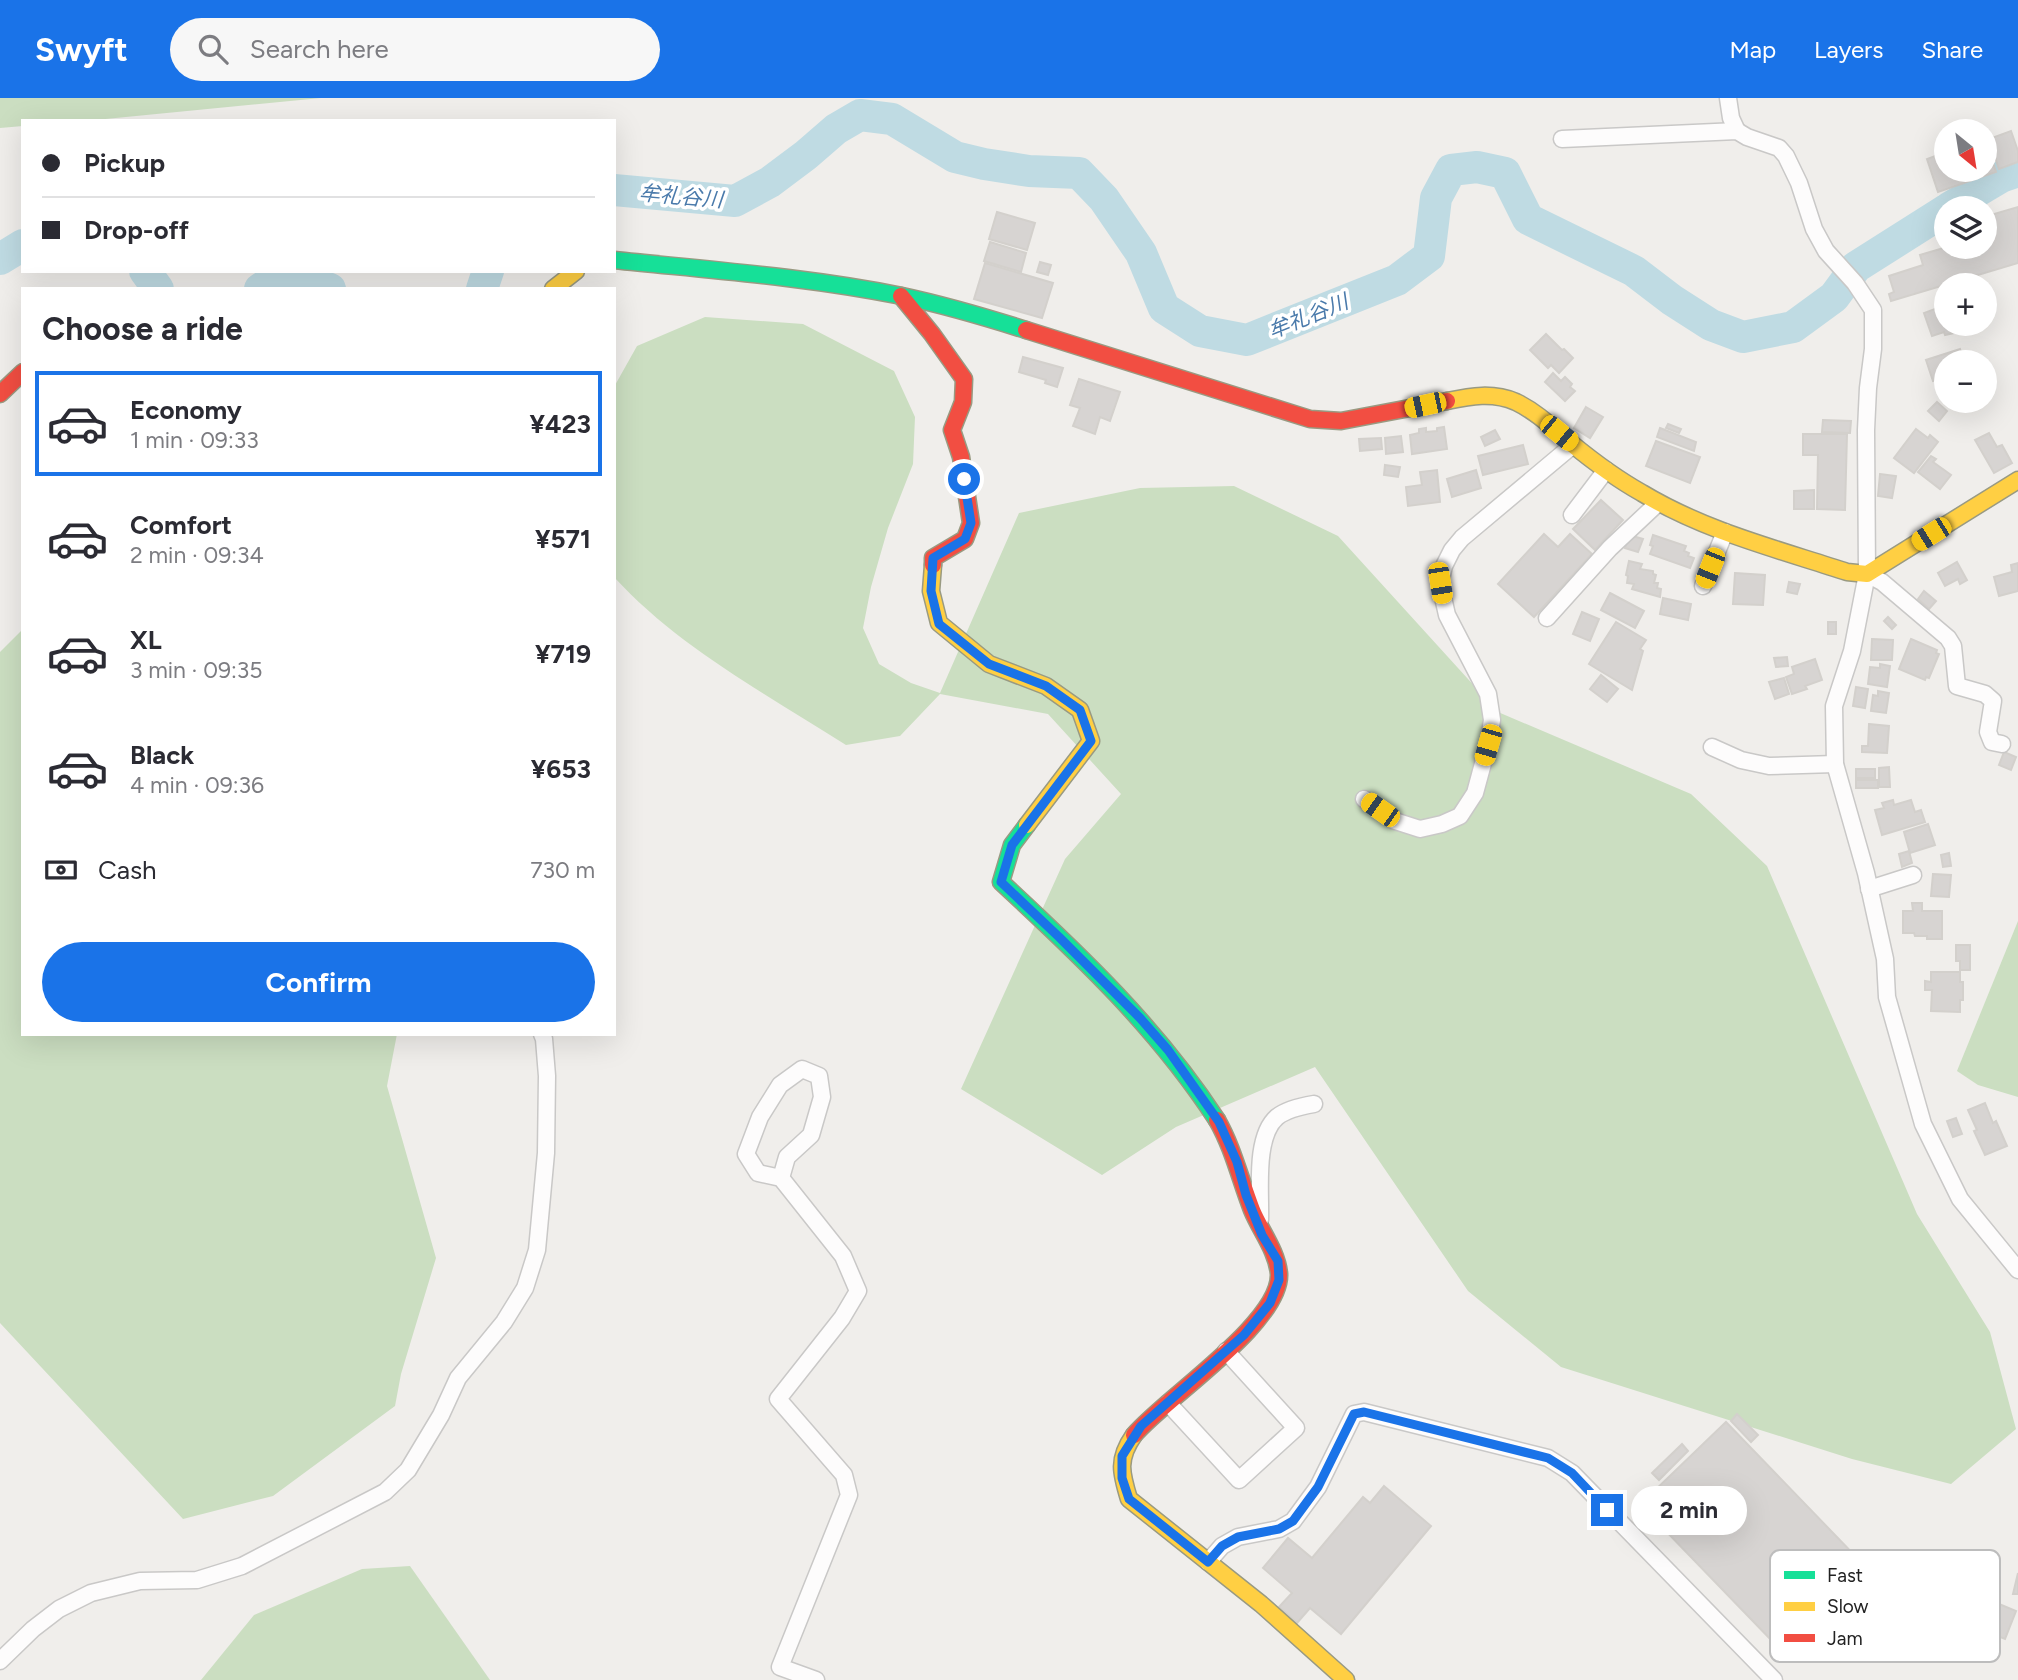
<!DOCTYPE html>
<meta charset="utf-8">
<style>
body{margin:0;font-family:Figtree,"Noto Sans JP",sans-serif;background:#f7f7f7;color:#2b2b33;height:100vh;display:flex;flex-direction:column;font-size:26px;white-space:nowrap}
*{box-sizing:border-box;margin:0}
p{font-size:23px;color:#7c7c81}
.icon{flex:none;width:38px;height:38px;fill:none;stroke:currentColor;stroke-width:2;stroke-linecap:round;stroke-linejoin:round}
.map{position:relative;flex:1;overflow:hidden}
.panel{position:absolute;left:21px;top:189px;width:595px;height:749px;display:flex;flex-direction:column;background:#fff;border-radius:0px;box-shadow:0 7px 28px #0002}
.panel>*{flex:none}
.banner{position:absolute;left:21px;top:21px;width:595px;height:154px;border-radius:0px;box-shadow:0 7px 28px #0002;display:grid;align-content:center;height:154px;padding:0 21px;background:#fff}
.needle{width:46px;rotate:150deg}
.fabs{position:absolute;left:1934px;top:21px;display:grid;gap:14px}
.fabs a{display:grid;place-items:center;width:63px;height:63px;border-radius:50%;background:#fff;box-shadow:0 7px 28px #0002;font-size:35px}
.end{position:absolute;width:32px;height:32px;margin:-16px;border:9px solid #1a73e8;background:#fff;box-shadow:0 0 0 4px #fff}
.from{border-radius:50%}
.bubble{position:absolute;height:49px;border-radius:24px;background:#fff;box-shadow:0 7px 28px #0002;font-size:23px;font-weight:700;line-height:49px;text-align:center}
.car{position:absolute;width:21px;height:42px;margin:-21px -10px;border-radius:9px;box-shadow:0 0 5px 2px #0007;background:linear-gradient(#f5c518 24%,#345 0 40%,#f5c518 0 76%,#345 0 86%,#f5c518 0)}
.banner b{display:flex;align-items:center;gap:24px;height:66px;font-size:26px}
.banner b+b{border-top:2px solid #e1e1e2}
.banner i{width:18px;height:18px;background:#2b2b33}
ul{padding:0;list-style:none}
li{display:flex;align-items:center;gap:21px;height:105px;margin:0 14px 10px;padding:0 7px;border:4px solid transparent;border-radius:0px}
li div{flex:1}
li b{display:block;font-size:26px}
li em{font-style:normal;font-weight:700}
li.selected{border-color:#1a73e8}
li>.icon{width:63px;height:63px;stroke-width:1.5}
h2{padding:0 21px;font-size:32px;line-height:84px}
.pay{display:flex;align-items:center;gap:18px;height:77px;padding:0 21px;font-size:26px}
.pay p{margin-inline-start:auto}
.cta{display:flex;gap:14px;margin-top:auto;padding:14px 21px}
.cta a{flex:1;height:80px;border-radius:42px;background:#1a73e8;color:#fff;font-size:28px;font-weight:700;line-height:80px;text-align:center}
header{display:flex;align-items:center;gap:42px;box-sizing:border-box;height:98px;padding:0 35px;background:#1a73e8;color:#fff}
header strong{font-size:33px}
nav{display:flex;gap:38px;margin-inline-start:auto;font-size:24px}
.search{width:490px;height:63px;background:#f7f7f7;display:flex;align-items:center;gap:18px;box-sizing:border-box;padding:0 24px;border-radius:38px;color:#7c7c81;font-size:26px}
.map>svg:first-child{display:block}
.forest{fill:#cbdec1}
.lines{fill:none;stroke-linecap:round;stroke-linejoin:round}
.river{stroke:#bfdbe3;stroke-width:32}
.building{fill:#d7d4d2;stroke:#d3d0cc;stroke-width:2}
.street-casing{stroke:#c9c8c7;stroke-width:19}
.fast-casing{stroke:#999a82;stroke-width:19}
.slow-casing{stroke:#999a82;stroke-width:19}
.jam-casing{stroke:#999a82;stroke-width:19}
.street{stroke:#fdfcfc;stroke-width:16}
.fast{stroke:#16e098;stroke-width:16}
.slow{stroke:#ffcf43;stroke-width:16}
.jam{stroke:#f24e42;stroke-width:16}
.route{stroke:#1a73e8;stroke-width:9}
.labels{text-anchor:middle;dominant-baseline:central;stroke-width:7;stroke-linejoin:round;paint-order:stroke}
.water-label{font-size:21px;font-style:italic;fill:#4a7aab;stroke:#fff}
.key{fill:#fff;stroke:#bdbdbd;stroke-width:2}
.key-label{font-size:19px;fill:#222}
</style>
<header>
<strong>Swyft</strong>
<div class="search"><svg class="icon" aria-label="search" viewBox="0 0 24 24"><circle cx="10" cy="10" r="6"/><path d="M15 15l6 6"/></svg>Search here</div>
<nav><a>Map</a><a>Layers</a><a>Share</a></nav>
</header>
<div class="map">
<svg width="2018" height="1582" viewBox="0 0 2018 1582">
<rect width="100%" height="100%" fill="#f0eeeb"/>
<!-- forest -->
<g class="forest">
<path d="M0,0h321l-236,23h-62v5l-23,2z"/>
<path d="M705,219l98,7 91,47 21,46 -2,47 -25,64 -17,59 -8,41 16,36 32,19 29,10 79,-180 121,-25 94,-2 104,50 160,176 193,82 76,72 150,348 73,118 26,97 -65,55 -99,-25 -291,-92 -93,-76 -153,-224 -139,60 -74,48 -141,-86 104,-230 56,-65 -73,-80 -108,-20 -40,42 -54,9c-80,-51 -168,-98 -232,-168v-190l23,-41z"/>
<path d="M23,531v405h374l-10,52 49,172 -35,116 -6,32 -122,90 -90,23 -183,-196v-671z"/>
<path d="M2018,823v176l-40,-12 -21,-14z"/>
<path d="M410,1468l80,114h-289l53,-65 108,-46z"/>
</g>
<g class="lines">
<!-- river -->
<g class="river">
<path d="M614,92l121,11 35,-19 36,-27 30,-26 24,-14 32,4 63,38 29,7 45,7 50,2 25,26 37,54 23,55 36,23 47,9 150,-60 32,-24 7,-58 15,-28 26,-3 28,6 23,46 106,52 38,29 39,25 32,12 50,-10 41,-30 22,-30 90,-57"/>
<path d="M1949,110l52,-31 17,-6"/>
<path d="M0,161l23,-14"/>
<path d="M145,173l13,18"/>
<path d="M260,191l9,-6 29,-6 32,12"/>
<path d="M482,191l6,-18"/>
</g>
</g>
<!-- building -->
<g class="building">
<path d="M2011,33l7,20v11l-19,7 -10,-30z"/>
<path d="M1985,41l11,33 -58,20 -11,-33 19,-7v18h38z"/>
<path d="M2018,109v56l-127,38 -2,-7 5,-2 -5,-16 34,-11 -3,-10 27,-8h37v-30z"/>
<path d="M997,114l38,11 -8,27 -38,-11z"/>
<path d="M990,144l36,11 -5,19 -37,-11z"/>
<path d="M1040,164l11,3 -3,10 -11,-3z"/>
<path d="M985,165l68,20 -11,35 -68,-19z"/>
<path d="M1946,207v19h22l-16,5 2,4 -9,2 -1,-3 -12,4 -8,-23z"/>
<path d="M1546,236l16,16 2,-1 9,9 -14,15 -8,-8 -3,3 -18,-18z"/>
<path d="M1960,251l4,13h-18v15l-13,4 -7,-21z"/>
<path d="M1023,259l40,11 -6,19 -12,-4 1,-3 -27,-8z"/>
<path d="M1553,275l8,8 4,-4 7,7 -2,3 5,4 -10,10 -20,-19z"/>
<path d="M1079,281l41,13 -10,29 -10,-4 -5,17 -22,-8 7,-18 -10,-3z"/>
<path d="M1937,304l10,9 -8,10 -11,-10z"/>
<path d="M1586,309l17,10 -13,21 -16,-10z"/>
<path d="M1823,322l28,1 -1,12 -28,-1z"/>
<path d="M1668,326l13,5 -2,4 -13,-5z"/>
<path d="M1444,329l3,22 -35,5 -2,-19 9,-2v-4l7,-1v4l11,-1v-3z"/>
<path d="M1660,330l36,14 -2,9 -37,-14z"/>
<path d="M1916,331l12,9 2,-3 8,7 -24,31 -20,-15z"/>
<path d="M1495,332l5,9 -15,7 -4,-9z"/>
<path d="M1989,335l8,14 5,-2 10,18 -18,10 -19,-33z"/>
<path d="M1803,336h44l-2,76 -28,-1 1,-54h-15z"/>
<path d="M1401,338l2,16 -17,2 -1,-16z"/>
<path d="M1381,340l1,11 -22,2 -1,-12z"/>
<path d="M1656,343l44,16 -10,26 -44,-17z"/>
<path d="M1523,347l5,19 -45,11 -5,-19z"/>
<path d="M1931,358l5,3 -3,3 18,13 -11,14 -22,-17z"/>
<path d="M1385,367l15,2 -2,10 -14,-2z"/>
<path d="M1437,372l3,32 -32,4 -2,-19 16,-2 -2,-13z"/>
<path d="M1476,372l5,18 -29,9 -5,-18z"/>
<path d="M1880,376l16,2 -4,22 -14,-2z"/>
<path d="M1814,392v19h-20v-18z"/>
<path d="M1601,402l22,20 -28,30 -22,-21z"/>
<path d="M1544,436l14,13 12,-13 22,20 -58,63 -36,-33z"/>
<path d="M1629,437l14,4 -5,13 -13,-4z"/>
<path d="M1653,437l33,11 -2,5 5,2 -1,3 6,2 -4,10 -40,-14 3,-8 -3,-1z"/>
<path d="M1629,463l13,3 -2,5 13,2v3l3,1 -2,8h4l-1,5 4,1 -1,8 -28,-8 2,-5 -7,-1 1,-7 -2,-1z"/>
<path d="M1957,464l10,18 -7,4 -2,-5 -13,7 -7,-13z"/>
<path d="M2018,465v28l-19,5 -5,-19 18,-5 -1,-7z"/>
<path d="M1735,475l30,2 -2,30 -30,-1z"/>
<path d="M1789,484l11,2 -3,10 -10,-2z"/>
<path d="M1924,493l12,10 -7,8 -11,-10z"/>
<path d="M1610,495l34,18 -9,17 -34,-18z"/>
<path d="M1663,500l28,6 -3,16 -28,-6z"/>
<path d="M1582,514l17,7 -9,22 -17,-7z"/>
<path d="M1888,519l8,8 -4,4 -8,-8z"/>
<path d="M1616,524l30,18 -6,9 3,2 -11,39 -43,-26z"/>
<rect x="1828" y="524" width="8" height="12"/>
<path d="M1872,541l21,1 -1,20h-21z"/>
<path d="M1911,541l26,11 -1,3 3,1 -10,24 -3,-1 -1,3 -26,-11z"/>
<path d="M1787,559l1,9 -12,1 -2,-9z"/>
<path d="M1815,561l7,21 -17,6 2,3 -15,5 -6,-17 8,-3 -2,-7z"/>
<path d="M1880,566l10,2 -3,21 -19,-3 2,-17 10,1z"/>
<path d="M1601,577l17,14 -11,13 -17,-13z"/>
<path d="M1784,580l5,16 -14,5 -6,-17z"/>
<path d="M1856,589l12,2 -3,19 -12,-2z"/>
<path d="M1878,593l11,2 -3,20 -15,-2 2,-16 5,1z"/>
<path d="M1869,626l20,2 -2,27 -25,-1v-6h6z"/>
<path d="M2004,654l12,5 -5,13 -12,-5z"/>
<path d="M1889,669l1,20h-11v-19z"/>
<rect x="1856" y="671" width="19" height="9"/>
<rect x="1856" y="682" width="22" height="8"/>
<path d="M1893,702l1,5 17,-5 4,12 6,-2 4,12 -43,13 -7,-25 9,-2 -2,-5z"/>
<path d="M1928,726l7,21 -25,8 -6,-21z"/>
<path d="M1909,753l3,12 -10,4 -3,-13z"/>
<path d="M1949,755l2,13 -8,1 -2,-12z"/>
<path d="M1933,776l18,1 -2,22 -18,-1z"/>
<path d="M1912,805h10v8h20v28h-15v-3h-12l-1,-3h-11v-22h10z"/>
<path d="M1956,847h14v25h-10v-9h-4z"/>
<path d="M1931,874h29v10h3v18h-3v12l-29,-1 1,-21h-7v-9l6,1z"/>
<path d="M1985,1005l8,20 3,-2 11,25 -22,9 -11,-24 3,-1 -9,-20z"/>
<path d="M1956,1020l6,16 -9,3 -6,-16z"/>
<path d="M1737,1316l21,21 -7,7 -20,-21z"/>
<path d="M1726,1324l136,141 -86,82 -116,-120 9,-9 -19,-21z"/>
<path d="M1682,1346l6,7 -29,29 -7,-7z"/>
<path d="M1384,1388l47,40 -90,108 -31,-26 -13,15 -18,-16 13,-14 -29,-25 25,-30 24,20 51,-61 7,6z"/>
<path d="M1654,1406l10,10 -9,7 -9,-10z"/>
<path d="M2018,1475v21h-5z"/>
<path d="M1999,1506l17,7 -11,28 -17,-7z"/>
</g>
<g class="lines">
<!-- street casing -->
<g class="street-casing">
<g id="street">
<path d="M1728,0l3,20 6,13"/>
<path d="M1562,41l175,-8 10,6 32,11 7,8 13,27 15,46 12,22 29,32 18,27v39l-5,39 -2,42 1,144 -15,77 -18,55 1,58 31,109 19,86 2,38 36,127 37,75 58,71"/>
<path d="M1572,417l34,-45"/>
<path d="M1867,476l15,8 66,56 5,8 4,40 28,8 8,7 -5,31 4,10 10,2"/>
<path d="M1703,488l22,-54"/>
<path d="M1547,520l63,-70 48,-45"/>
<path d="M1712,649l29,13 28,6 66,-2"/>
<path d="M1364,701l31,22 25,8 22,-5 18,-8 15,-23 13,-48 4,-25 -4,-26 -41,-79 -7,-31 4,-18 8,-16 10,-12 111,-93"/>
<path d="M1869,791l44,-14"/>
<path d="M781,1080l6,-21 24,-22 11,-38 -3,-21 -17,-7 -22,16 -20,32 -14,37 12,19 23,5 62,78 15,35 -16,27 -64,81 66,76 5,20 -69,172 36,13"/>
<path d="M1260,1122c1,-28 -6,-83 17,-103 10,-8 25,-11 37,-13"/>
<path d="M1168,1305l71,77 57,-52 -70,-77"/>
<path d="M1208,1464l14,-16 16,-9 41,-8 14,-8 25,-34 36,-73 10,-2 184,46 24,15 202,207"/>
<path d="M0,1563l33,-32 26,-20 32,-16 49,-12 57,-1 45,-14 143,-74 23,-22 33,-55 17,-37 46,-56 21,-34 12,-38 9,-97 1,-77 -3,-37 -2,-5"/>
</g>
</g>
<!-- fast casing -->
<g class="fast-casing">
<g id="fast">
<path d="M614,162c96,10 193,17 288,36 42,9 83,21 124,34"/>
<path d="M1027,727l-15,20 -11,37c80,74 156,146 216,238"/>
</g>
</g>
<!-- slow casing -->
<g class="slow-casing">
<g id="slow">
<path d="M553,191l23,-18"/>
<path d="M1447,303c24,-5 46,-9 69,1 21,10 38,27 56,42 22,18 45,35 70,49 63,38 135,56 205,79l20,2 151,-94"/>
<path d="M933,467l-2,26 8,32 50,41 57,22 34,24 11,31 -64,84"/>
<path d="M1134,1337c-17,24 -13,38 -5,64l132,105 85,76"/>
</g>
</g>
<!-- jam casing -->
<g class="jam-casing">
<g id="jam">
<path d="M901,198l31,38 32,45 -1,23 -11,28 9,27 10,66 -6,16 -32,19v7"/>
<path d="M1026,232l284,89 31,2 106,-20"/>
<path d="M0,296l23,-22"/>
<path d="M1134,1337c31,-37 147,-112 145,-161 -2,-23 -19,-44 -27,-64 -12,-31 -19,-62 -35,-90"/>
</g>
</g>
<!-- street -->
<use href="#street" class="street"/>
<!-- fast -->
<use href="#fast" class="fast"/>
<!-- slow -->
<use href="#slow" class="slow"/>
<!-- jam -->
<use href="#jam" class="jam"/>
</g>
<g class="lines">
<!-- route -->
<path class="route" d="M964,381l7,44 -6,16 -32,19 -2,33 8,33 50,40 57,22 34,24 11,31 -79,104 -11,37 58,55 81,81 28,32 51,72 18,40 9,33 16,40 16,26 1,19 -9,23 -26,32 -103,91 -19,30v22l7,21 79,63 14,-16 16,-9 41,-8 14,-8 25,-34 36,-73 10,-2 184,46 24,15 35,37"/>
</g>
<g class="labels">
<!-- water labels -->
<g class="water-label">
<text transform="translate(681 98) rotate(5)">牟礼谷川</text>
<text transform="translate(1308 218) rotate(-22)">牟礼谷川</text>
</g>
</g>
<!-- legend -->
<rect x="1770" y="1452" width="230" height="112" rx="10" class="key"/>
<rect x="1784" y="1473" width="31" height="8" fill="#16e098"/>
<rect x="1784" y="1504" width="31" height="9" fill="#ffcf43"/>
<rect x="1784" y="1536" width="31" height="8" fill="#f24e42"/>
<g class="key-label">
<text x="1827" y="1484">Fast</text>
<text x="1827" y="1515">Slow</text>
<text x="1827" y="1547">Jam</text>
</g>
</svg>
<div class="fabs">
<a><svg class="needle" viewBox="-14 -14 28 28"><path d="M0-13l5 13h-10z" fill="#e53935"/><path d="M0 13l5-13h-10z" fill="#7c7c81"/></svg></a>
<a><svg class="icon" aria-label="layers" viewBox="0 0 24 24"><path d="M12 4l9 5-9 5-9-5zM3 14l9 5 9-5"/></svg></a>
<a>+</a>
<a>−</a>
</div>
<i class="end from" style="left:964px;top:381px"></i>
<i class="end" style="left:1607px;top:1412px"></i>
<div class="bubble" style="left:1631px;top:1388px;width:116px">2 min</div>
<i class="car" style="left:1425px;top:307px;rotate:258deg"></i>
<i class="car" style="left:1559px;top:335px;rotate:129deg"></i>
<i class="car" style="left:1931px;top:436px;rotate:238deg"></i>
<i class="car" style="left:1710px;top:470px;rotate:202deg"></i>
<i class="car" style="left:1440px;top:485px;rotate:171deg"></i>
<i class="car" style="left:1488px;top:647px;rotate:196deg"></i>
<i class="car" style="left:1380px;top:712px;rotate:305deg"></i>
<div class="banner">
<b><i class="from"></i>Pickup</b>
<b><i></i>Drop-off</b>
</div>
<section class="panel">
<h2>Choose a ride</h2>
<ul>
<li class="selected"><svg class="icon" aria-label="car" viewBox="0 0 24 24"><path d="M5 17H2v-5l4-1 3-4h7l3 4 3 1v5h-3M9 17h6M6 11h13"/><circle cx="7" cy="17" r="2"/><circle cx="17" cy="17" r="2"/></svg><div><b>Economy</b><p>1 min · 09:33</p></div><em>¥423</em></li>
<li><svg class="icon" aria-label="car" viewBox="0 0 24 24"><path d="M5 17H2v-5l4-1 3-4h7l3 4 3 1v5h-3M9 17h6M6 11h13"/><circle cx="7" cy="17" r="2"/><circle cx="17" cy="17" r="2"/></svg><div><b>Comfort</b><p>2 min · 09:34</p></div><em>¥571</em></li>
<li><svg class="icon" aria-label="car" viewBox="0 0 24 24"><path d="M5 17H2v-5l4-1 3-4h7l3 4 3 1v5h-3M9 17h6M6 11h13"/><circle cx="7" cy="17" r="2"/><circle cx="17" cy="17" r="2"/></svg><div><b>XL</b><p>3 min · 09:35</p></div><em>¥719</em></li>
<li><svg class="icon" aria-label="car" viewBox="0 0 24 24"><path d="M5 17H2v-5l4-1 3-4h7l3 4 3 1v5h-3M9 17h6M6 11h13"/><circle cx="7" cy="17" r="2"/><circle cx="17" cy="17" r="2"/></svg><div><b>Black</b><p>4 min · 09:36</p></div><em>¥653</em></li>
</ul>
<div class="pay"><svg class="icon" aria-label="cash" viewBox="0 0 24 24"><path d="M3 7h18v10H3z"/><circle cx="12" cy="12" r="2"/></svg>Cash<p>730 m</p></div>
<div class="cta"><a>Confirm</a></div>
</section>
</div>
